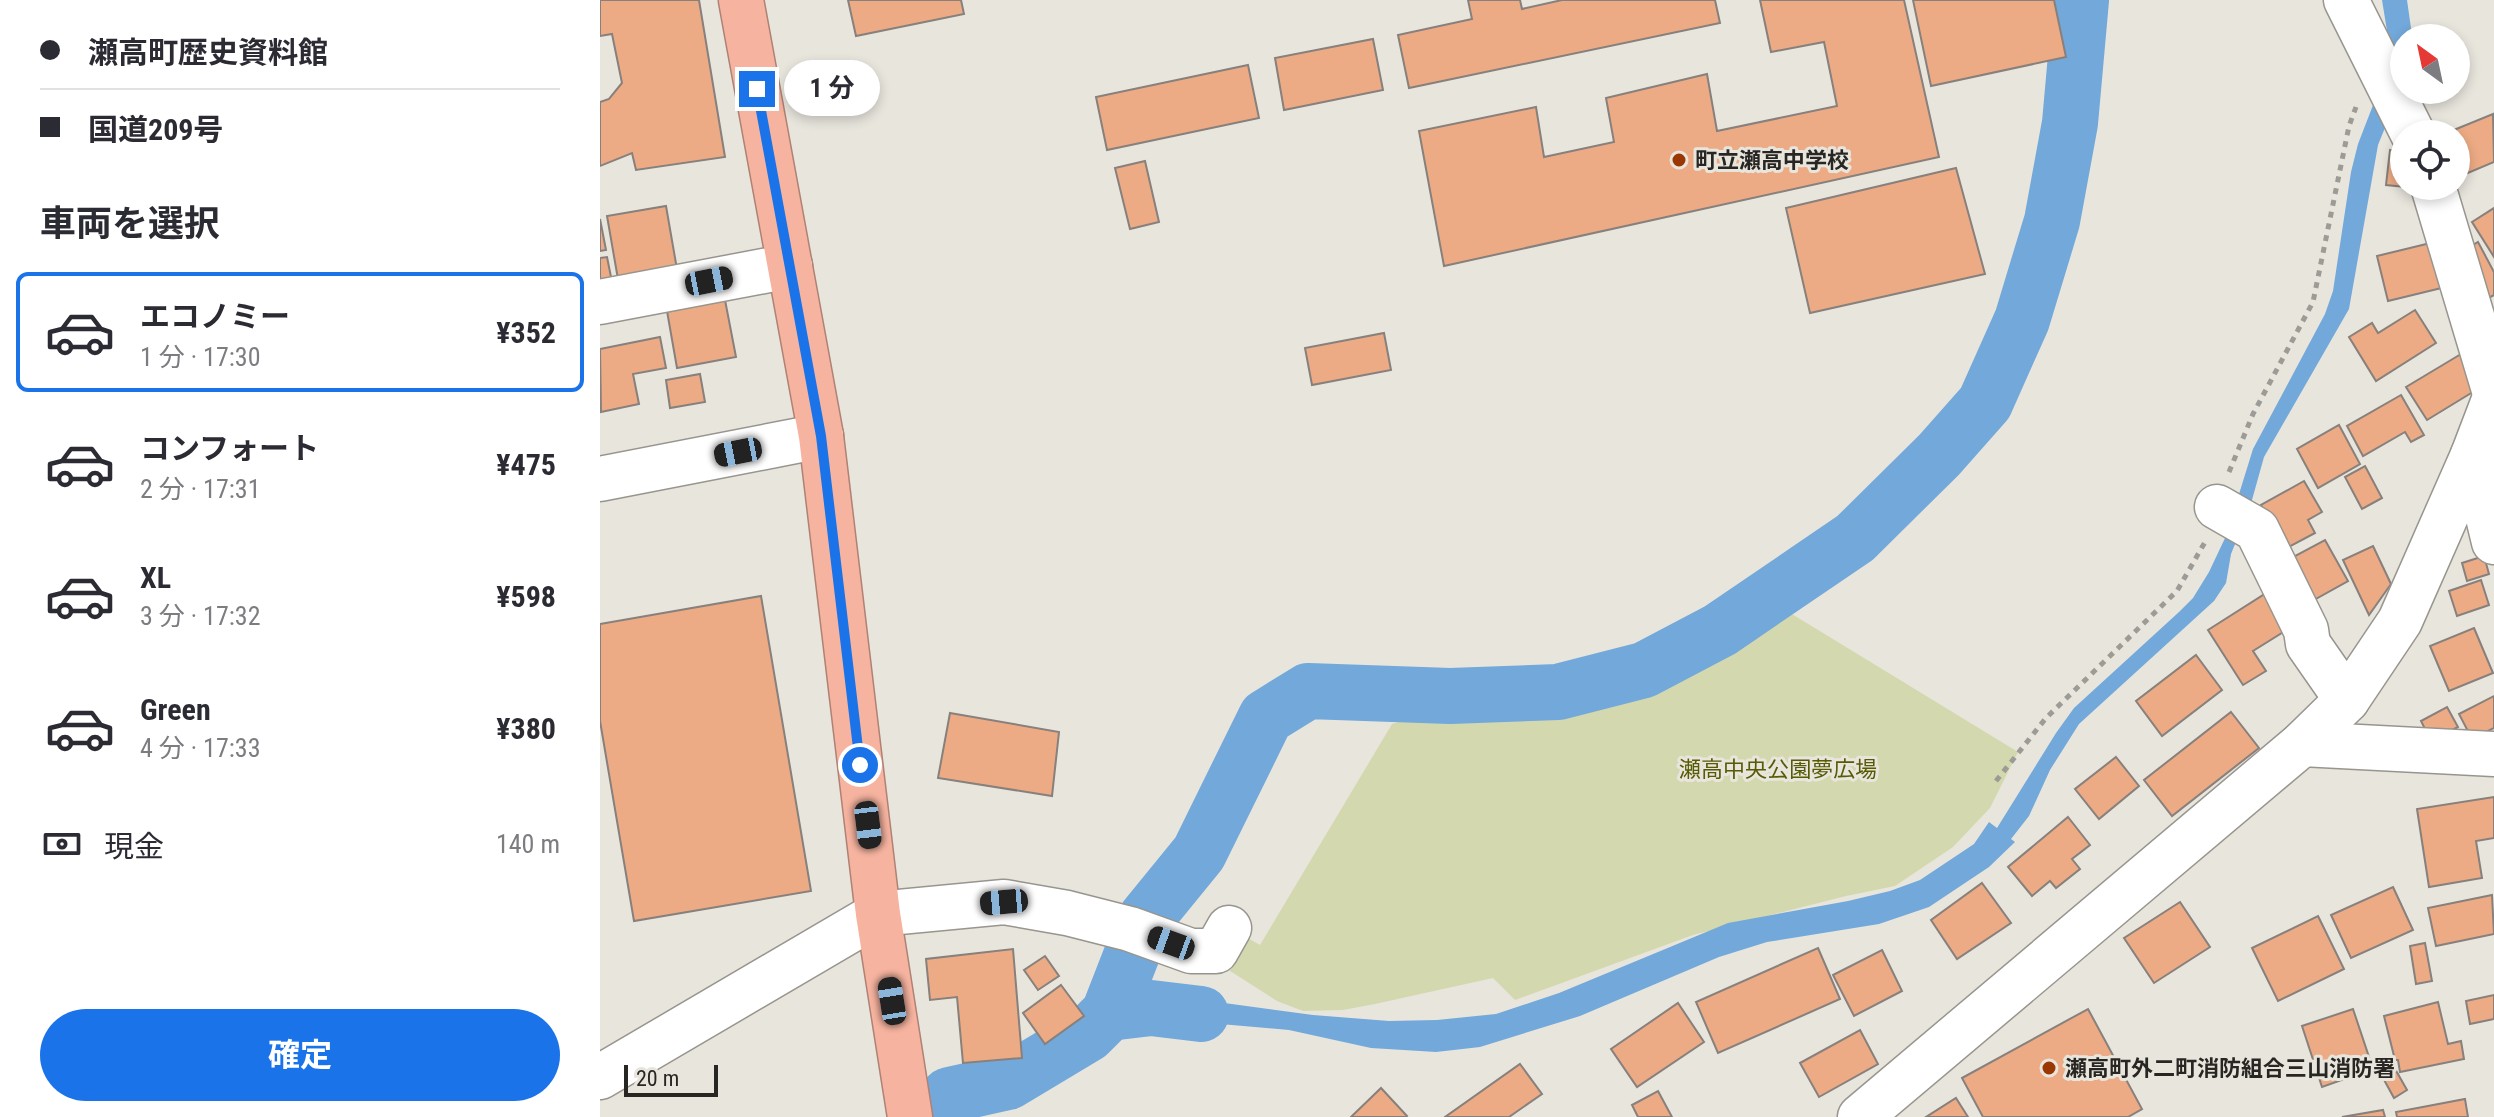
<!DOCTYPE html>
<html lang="ja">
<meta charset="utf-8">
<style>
body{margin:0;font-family:"Roboto Condensed","Noto Sans JP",sans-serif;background:#f7f7f7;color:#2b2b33;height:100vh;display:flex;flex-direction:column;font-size:30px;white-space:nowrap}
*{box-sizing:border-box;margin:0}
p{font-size:26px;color:#7c7c81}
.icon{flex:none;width:44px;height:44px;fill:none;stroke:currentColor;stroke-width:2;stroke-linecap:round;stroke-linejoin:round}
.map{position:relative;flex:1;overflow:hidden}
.drawer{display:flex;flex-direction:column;background:#fff;width:600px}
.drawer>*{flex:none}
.hud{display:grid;align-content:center;height:176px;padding:0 40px;background:#fff}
.needle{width:52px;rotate:327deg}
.tools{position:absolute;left:1790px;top:24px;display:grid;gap:16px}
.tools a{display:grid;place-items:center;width:80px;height:80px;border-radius:50%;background:#fff;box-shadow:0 4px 12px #0003;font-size:40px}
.scale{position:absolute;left:24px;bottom:20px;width:94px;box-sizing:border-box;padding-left:8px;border:4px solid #272623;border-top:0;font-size:22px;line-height:28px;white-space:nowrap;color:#272623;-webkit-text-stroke:6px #e8e5dd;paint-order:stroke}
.end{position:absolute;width:36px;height:36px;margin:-18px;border:10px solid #1a73e8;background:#fff;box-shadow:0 0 0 4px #fff}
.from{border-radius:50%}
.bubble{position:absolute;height:56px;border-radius:28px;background:#fff;box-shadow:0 4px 12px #0003;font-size:26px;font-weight:700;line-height:56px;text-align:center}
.car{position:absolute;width:24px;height:48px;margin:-24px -12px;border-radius:10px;box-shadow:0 0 6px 2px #0007;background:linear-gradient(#222 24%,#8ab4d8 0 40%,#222 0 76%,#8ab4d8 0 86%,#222 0)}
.hud b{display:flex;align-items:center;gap:28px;height:76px;font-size:30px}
.hud b+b{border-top:2px solid #e1e1e2}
.hud i{width:20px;height:20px;background:#2b2b33}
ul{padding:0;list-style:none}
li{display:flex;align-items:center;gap:24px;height:120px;margin:0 16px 12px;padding:0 24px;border:4px solid transparent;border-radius:12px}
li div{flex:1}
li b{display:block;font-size:30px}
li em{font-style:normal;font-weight:700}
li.active{border-color:#1a73e8}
li>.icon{width:72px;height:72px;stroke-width:1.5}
h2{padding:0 40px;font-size:36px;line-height:96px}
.pay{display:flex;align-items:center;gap:20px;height:88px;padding:0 40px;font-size:30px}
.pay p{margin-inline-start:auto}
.cta{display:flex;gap:16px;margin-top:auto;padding:16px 40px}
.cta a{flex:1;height:92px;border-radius:48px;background:#1a73e8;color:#fff;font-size:32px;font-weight:700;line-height:92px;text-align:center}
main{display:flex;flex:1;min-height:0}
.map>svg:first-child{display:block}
.green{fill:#d4d8ae}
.water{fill:#72a8da}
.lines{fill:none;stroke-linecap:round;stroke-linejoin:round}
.river{stroke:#72a8da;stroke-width:56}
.building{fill:#edab85;stroke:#87807c;stroke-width:2}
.minor-casing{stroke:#98958e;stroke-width:47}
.highway-casing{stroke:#ae8274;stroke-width:47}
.path{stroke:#9d9b95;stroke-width:5;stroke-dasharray:6 6;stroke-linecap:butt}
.minor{stroke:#fff;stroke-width:44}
.highway{stroke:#f6b39f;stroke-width:44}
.route{stroke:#1a73e8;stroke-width:10}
.poi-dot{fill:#9b3703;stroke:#e8e5dd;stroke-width:3}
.labels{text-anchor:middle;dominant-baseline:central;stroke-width:6;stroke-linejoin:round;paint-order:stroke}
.poi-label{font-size:22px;font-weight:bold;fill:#272623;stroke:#e8e5dd;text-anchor:start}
.park-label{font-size:22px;fill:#575b04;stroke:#e8e5dd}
</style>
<main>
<section class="drawer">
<div class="hud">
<b><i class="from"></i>瀬高町歴史資料館</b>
<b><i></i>国道209号</b>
</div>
<h2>車両を選択</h2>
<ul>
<li class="active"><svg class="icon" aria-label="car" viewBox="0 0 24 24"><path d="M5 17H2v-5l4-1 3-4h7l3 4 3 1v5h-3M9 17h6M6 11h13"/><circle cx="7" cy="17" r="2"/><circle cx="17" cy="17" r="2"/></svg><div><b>エコノミー</b><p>1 分 · 17:30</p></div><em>¥352</em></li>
<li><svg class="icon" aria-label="car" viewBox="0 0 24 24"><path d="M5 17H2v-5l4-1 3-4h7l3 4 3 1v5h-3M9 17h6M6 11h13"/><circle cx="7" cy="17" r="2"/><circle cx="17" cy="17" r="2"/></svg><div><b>コンフォート</b><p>2 分 · 17:31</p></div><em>¥475</em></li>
<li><svg class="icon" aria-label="car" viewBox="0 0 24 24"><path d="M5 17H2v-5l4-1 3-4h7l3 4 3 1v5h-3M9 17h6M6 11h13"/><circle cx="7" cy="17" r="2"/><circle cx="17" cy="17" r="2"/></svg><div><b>XL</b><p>3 分 · 17:32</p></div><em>¥598</em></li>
<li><svg class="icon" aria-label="car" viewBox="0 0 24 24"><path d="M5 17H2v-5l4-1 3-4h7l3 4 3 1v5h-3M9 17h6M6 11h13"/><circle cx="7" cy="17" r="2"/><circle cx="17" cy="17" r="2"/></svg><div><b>Green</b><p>4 分 · 17:33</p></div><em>¥380</em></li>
</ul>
<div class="pay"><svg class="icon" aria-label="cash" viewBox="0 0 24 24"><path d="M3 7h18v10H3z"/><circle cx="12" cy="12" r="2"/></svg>現金<p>140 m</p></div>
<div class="cta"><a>確定</a></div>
</section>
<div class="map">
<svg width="1894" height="1117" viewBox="0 0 1894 1117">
<rect width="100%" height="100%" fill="#e8e5dd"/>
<!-- green -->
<path class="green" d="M1177,605l241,147 -28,56 -37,39 -58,39 -49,10 -153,39 -178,65 -22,-22 -118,26 -32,6 -40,1 -26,-10 -50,-32 17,-33 16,9 132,-221 23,-7 119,-4 124,-34z"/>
<!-- water -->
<path class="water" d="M1782,0h25l5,35v3h-8v43l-26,64 -29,164 -85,148 -14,50 -19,47 -5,29 -12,18 -135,123 -29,46 -21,46 -18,23 4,3 -26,25 -60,40 -50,17 -112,18 -48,15 -139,59 -100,31 -44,5 -65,-4 -82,-18 -126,-11 -37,3 -3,-21 94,1 96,13 76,6 48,-1 59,-6 63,-21 169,-70 120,-22 42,-10 30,-11 54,-36 15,-22 8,6 59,-95 18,-25 105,-96 14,-14 16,-26 17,-36 27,-87 72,-135 8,-23 18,-119 7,-28 29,-75 2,-26z"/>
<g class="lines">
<!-- river -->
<g class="river">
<path d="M509,1013l42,-5 50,6"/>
<path d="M349,1095l59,-13 80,-48 21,-21 37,-95 53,-65 67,-136 42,-26 142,5 108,-4 86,-22 76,-40 135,-92 84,-83 46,-52 37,-83 30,-99 18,-98 11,-123"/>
</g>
</g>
<!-- building -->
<g class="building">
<path d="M0,0h99l26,157 -89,13 -4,-17 -32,13v-64l9,-3 13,-16 -10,-49 -12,2z"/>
<path d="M248,0h113l3,14 -108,22z"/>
<path d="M868,0h52l2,9 40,-9h153l5,23 -311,65 -11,-53 74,-16z"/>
<path d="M1160,0h144l35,157 -495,109 -25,-135 117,-24 8,50 70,-15 -8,-44 101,-24 10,57 120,-25 -13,-64 -53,10z"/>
<path d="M1313,0h141l12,57 -135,29z"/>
<path d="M773,39l10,51 -99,20 -9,-52z"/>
<path d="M648,65l11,53 -152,32 -11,-53z"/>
<path d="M1893,114l1,48 -38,16v-44h-12z"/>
<path d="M1790,150l14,2 1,35 -19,-2z"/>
<path d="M545,161l14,61 -29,7 -15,-61z"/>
<path d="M1356,168l29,106 -175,39 -24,-105z"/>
<path d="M66,206l12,69 -59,10 -12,-69z"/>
<path d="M1894,208v49l-22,-35z"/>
<path d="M0,219l6,31 -6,1z"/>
<path d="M1847,239l11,45 -70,17 -11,-45z"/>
<path d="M1878,242l16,30v23l-20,11 -12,-54z"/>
<path d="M7,257l10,50 -17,3v-52z"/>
<path d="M125,300l11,57 -59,11 -10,-57z"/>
<path d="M1815,310l21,33 -60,38 -27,-44 23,-14 6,10z"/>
<path d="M784,333l7,37 -79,15 -7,-37z"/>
<path d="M60,337l6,31 -33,6 6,30 -38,8 -1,-63z"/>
<path d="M1861,354l20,33 -54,33 -21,-33z"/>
<path d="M100,374l5,28 -35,6 -4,-28z"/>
<path d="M1801,395l23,40 -13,7 -6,-10 -42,24 -16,-30z"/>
<path d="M1739,425l21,39 -42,24 -21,-39z"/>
<path d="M1765,466l17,32 -20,11 -17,-32z"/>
<path d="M1704,481l18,31 -14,8 7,13 -30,16 -24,-44z"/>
<path d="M1725,540l23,41 -43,24 -23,-42z"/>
<path d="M1773,546l18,38 -22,31 -26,-55z"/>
<path d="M1884,556l5,18 -22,7 -5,-18z"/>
<path d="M1881,580l8,25 -32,11 -8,-25z"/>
<path d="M1671,590l22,36 -40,25 13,20 -23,14 -35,-55z"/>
<path d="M161,596l50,295 -177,30 -34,-200v-97z"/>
<path d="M1874,628l19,45 -44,18 -19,-45z"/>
<path d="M1596,655l26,35 -60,46 -26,-35z"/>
<path d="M1894,696v32l-22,11 -13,-25z"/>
<path d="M1847,707l11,20 -27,14 -10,-20z"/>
<path d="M1631,712l28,36 -87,68 -28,-36z"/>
<path d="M350,713l109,19 -7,64 -114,-18z"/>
<path d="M1516,757l23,29 -40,33 -24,-30z"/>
<path d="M1894,797v41l-18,3 6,37 -53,9 -12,-78z"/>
<path d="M1468,817l22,28 -18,14 8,10 -24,19 -6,-7 -18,15 -24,-29z"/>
<path d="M1382,883l29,40 -54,36 -26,-39z"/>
<path d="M1793,887l20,43 -62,28 -20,-43z"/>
<path d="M1892,895l2,39 -58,12 -8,-38z"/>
<path d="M1580,902l30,45 -56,36 -30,-45z"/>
<path d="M1718,916l26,53 -66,32 -26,-53z"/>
<path d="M1825,943l7,38 -16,3 -6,-38z"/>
<path d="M1218,948l22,51 -122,54 -22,-51z"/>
<path d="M413,949l9,109 -59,5 -6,-66 -27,3 -4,-41z"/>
<path d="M1282,950l20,41 -48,25 -21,-41z"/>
<path d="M445,956l14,20 -21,14 -14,-20z"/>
<path d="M461,985l23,31 -39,28 -22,-31z"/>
<path d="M1894,995v24l-24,5 -4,-23z"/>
<path d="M1838,1002l10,42 13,-3 3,18 -64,13 -2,-12h-3l-11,-44z"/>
<path d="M1078,1003l26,39 -67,45 -26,-38z"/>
<path d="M1488,1009l54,100 -14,8h-145l-21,-39z"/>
<path d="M1753,1009l20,60 -51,18 -20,-61z"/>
<path d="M1260,1030l18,34 -59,33 -19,-34z"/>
<path d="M1790,1060l17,30 -13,8 -17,-31z"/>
<path d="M920,1064l22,30 -33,23h-64z"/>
<path d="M781,1088l26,28 -1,1h-55z"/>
<path d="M1058,1091l14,26h-34l-6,-12z"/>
<path d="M1356,1098l12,19h-42z"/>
<path d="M1865,1099l3,18h-71l-1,-5z"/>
<path d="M1783,1110l2,7h-43z"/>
</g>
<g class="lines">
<!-- minor casing -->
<g class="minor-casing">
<g id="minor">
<path d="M1746,0l67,134"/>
<path d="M1833,186l61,204"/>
<path d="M0,302l190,-36"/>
<path d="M1873,455l21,87"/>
<path d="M0,479l221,-43"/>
<path d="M1617,507l40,23 49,100 2,14 39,56"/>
<path d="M1702,744l192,10"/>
<path d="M0,1077l278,-163 126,-12 63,11 63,16 61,22h25l13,-23"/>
<path d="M1260,1117l442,-373 45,-44 53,-79 73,-166 21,-55"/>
</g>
</g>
<!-- highway casing -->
<g class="highway-casing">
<path id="highway" d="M141,0l80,436 57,478 32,203"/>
</g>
<!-- path -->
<g class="path">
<path d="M1629,472l24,-58 60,-112 36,-176 7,-19"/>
<path d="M1396,781l50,-63 131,-127 28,-49"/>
</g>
<!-- minor -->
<use href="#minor" class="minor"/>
<!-- highway -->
<use href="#highway" class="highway"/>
</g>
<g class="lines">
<!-- route -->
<path class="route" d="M157,89l64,347 39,329"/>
</g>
<!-- markers -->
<g class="poi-dot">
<circle cx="1079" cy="160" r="8"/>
<circle cx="1449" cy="1068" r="8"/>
</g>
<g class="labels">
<!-- poi labels -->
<g class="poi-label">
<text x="1095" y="160">町立瀬高中学校</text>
<text x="1465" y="1068">瀬高町外二町消防組合三山消防署</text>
</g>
<!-- park labels -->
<g class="park-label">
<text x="1178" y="769">瀬高中央公園夢広場</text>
</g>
</g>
</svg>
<div class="tools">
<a><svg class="needle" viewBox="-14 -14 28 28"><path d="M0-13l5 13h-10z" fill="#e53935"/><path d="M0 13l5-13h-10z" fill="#7c7c81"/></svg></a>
<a><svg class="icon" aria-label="locate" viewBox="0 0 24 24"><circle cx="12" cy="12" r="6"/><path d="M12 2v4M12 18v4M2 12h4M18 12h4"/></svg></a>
</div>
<div class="scale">20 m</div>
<i class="end from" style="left:260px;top:765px"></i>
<i class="end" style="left:157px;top:89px"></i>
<div class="bubble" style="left:184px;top:60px;width:96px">1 分</div>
<i class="car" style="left:109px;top:281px;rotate:79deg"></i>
<i class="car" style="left:138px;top:452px;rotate:259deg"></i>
<i class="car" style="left:268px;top:825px;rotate:173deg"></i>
<i class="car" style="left:404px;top:902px;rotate:265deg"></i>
<i class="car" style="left:571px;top:943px;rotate:290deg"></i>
<i class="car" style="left:292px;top:1001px;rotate:351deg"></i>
</div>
</main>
